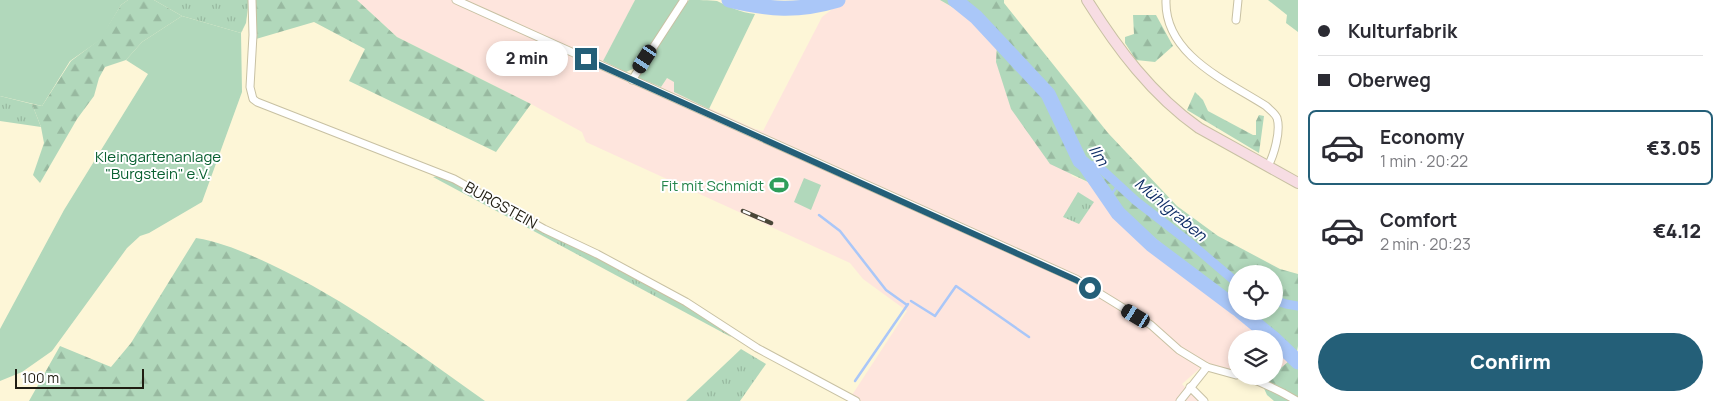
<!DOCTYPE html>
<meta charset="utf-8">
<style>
body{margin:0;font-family:Manrope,sans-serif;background:#f2f2f3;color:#2b2b33;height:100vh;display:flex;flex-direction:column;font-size:19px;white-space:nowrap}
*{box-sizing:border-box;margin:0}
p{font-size:16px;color:#7c7c81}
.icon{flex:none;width:28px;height:28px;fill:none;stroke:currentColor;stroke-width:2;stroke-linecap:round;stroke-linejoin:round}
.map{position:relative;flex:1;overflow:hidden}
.panel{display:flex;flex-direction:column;background:#fff;width:425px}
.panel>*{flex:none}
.guide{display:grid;align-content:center;height:110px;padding:0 20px;background:#fff}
.controls{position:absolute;left:1228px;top:265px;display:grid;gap:10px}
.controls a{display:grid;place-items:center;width:55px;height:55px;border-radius:50%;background:#fff;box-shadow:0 2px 8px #0003;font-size:25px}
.scale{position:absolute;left:15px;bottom:12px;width:129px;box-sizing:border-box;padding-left:5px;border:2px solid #201d12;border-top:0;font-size:14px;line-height:18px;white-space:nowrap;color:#201d12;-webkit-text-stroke:4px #fff;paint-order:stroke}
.end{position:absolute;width:22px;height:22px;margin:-11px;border:6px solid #245f78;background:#fff;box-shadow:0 0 0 2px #fff}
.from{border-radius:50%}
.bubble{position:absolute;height:35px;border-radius:18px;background:#fff;box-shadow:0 2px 8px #0003;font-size:16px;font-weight:800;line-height:35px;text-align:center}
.car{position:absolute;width:15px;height:30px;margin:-15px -8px;border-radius:6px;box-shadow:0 0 4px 1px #0007;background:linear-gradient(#222 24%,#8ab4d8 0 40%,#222 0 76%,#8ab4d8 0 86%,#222 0)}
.guide b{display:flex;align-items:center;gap:18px;height:48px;font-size:19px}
.guide b+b{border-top:1px solid #e1e1e2}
.guide i{width:12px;height:12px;background:#2b2b33}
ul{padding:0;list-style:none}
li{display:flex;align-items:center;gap:15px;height:75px;margin:0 10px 8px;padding:0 10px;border:2px solid transparent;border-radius:8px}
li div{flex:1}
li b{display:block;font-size:19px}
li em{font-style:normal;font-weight:800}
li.on{border-color:#245f78}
li>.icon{width:45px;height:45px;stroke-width:1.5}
.cta{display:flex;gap:10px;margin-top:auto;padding:10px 20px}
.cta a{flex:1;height:58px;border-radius:30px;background:#245f78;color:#fff;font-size:20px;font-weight:800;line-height:58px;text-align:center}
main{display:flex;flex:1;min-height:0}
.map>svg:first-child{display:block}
.industrial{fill:#fee5dd}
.grass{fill:url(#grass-tufts)}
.forest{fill:url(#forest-firs)}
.garden{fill:#b1d8bb}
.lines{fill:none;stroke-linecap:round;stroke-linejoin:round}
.stream{stroke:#aac7f8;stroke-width:2.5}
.canal{stroke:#aac7f8;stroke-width:9}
.river{stroke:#aac7f8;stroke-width:15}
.minor-casing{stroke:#c8c1a3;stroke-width:9}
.secondary-casing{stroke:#c8c1a3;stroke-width:12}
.minor{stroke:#fff;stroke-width:7}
.secondary{stroke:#f7dde3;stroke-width:10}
.rail-casing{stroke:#4a4738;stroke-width:4.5}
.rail{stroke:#fff;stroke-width:2.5;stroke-dasharray:8;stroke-linecap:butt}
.route{stroke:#245f78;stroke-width:6}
.labels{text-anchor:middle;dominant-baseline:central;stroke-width:4;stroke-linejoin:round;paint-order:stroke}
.park-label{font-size:15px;fill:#085f30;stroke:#fff}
.leisure-label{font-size:15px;fill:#27864d;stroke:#fff;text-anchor:end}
.street-label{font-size:15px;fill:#201d12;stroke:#fff}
.water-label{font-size:16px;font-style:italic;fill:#0f2e67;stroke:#fff}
</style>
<main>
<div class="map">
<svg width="1298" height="401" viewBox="0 0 1298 401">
<defs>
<pattern id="grass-tufts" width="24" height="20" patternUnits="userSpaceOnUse" patternTransform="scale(1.25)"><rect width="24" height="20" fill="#b1d8bb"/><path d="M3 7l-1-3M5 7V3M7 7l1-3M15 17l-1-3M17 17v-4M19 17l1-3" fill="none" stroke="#98b9a0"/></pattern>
<pattern id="forest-firs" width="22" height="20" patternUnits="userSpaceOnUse" patternTransform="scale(1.25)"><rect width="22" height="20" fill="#b1d8bb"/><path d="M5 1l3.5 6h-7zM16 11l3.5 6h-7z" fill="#98b9a0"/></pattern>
</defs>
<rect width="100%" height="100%" fill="#fdf6d7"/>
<!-- industrial -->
<g class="industrial">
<path d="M357,0h278l-31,61 35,17 22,9 6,-9 8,4 -1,10 81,37 8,2 59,-114 22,-17h96l33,19 24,25 -1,18 76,114 16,6 138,114 10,10v5h6l27,28h-33v35l-29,-12 -25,22 17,17h-338l-9,-6 55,-84 -44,-32 -13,-16 -264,-121 -4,-10 -51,-28 -134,-67z"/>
<path d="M1274,343l17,17 -17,14z"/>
</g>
<!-- grass -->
<g class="grass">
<path d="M154,0h95l-3,23 -5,10 -59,-17z"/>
<path d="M0,96l32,8 9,23 -41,-6z"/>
<path d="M441,176l214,113 59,33 12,9 5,6 -298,-160z"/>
<path d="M1078,192l16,10 -15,22 -16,-7z"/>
<path d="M741,349l25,15 -26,37h-54z"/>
</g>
<!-- forest -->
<g class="forest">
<path d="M128,0h26l28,16 -40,26 -16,18 -21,7 -6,11 -5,18 -17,23 -37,64 -7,-8 11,-32 -3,-16 -9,-23 10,2 29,-45 28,-21 22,-35z"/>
<path d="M256,0h101l40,37 134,67 -35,48 -147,-71 16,-32 -51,-27 -58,17z"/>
<path d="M940,0h64v3l104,130 69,73 41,30 62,33 18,5v72l-2,11 2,4v40h-24l-7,-6 -5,-11 9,-8h3v-2l16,-14 -16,-17v-4h-5l-27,-28h32v-37h-38v32l-148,-124 -38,-18 -39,-55 -15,-47 1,-18 -24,-25z"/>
<path d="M1133,15h23l17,31 -18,16 -19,-2 -11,-17v-6l9,-3z"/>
<path d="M1195,92l8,8 5,11 45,24h3v-14l3,-6 5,1 -5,37 -72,-43z"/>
<path d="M196,238c26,4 50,15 74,26 77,36 146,88 215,137h-456l31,-55 51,21 20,-24z"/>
</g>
<!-- garden -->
<g class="garden">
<path d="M0,0h128l-7,5 -21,35 -30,21 -28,45 -42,-10z"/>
<path d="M635,0h45l-45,68 -9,4 -23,-11z"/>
<path d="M689,0c8,0 21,0 28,1 11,5 24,12 38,13l-46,95 -35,-17v-10l-7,-4 -6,9 -22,-9 1,-7z"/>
<path d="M1268,0h30v32l-12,-9 1,-8z"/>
<path d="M182,16l59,17 1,59 -40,110 -53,31 -9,3 -13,12 -75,103 -30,21 -22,9v-52l64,-119 84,-136 -22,-14 16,-18z"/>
<path d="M804,178l17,7 -10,25 -17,-8z"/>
</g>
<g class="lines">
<!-- stream -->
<g class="stream">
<path d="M1109,198l9,-13"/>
<path d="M819,215l21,16 46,59 21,15"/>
<path d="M911,301l24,15 21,-30 73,51"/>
<path d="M855,381l53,-77"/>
</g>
<!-- canal -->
<g class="canal">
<path d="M1085,165l13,1 38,35 53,41 47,40"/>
<path d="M1274,300l12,4 12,2"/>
</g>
<!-- river -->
<g class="river">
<path d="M729,0c40,10 69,12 109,0"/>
<path d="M955,0l21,17 72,77 32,67 5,4 33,48 34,32 84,63"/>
<path d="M1240,311l34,28"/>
<path d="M1274,339l24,23"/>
</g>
<!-- minor casing -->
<g class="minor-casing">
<g id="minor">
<path d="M252,0l1,35 -3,52 3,12 4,3 197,77 90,50 53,25 89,48 71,46 99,53"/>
<path d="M456,0l620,279 75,46 28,25 28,17 29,8"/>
<path d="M1166,0c-2,55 61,81 100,106 4,4 9,7 11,12 4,13 -3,37 -9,48"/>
<path d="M1236,20l2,-20"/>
<path d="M632,80l52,-80"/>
<path d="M1242,376c20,6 37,14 55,25"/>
<path d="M1190,387l14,14"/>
<path d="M1180,401l27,-34"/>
</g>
</g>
<!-- secondary casing -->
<g class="secondary-casing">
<path id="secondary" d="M1087,0c30,48 65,95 112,128l99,55"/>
</g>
<!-- minor -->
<use href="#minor" class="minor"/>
<!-- secondary -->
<use href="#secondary" class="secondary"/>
<!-- rail casing -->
<g class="rail-casing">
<path id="rail" d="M743,211l28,12"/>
</g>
<!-- rail -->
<use href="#rail" class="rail"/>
</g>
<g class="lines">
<!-- route -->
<path class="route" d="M586,59l490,221 14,8"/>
</g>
<!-- icons -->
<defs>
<g id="stadium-bare" transform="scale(1.5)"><path d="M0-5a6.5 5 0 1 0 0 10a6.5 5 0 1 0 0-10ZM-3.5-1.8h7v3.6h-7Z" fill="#2e9e5b" stroke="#fff" stroke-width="2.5" paint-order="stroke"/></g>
</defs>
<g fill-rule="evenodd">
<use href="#stadium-bare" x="779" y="185"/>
</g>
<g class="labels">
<!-- park labels -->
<g class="park-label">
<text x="158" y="156">Kleingartenanlage<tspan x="158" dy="17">"Burgstein" e.V.</tspan></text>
</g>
<!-- leisure labels -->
<g class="leisure-label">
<text x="764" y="185">Fit mit Schmidt</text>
</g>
<!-- street labels -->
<g class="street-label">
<text transform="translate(501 205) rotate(29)">BURGSTEIN</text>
</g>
<!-- water labels -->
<g class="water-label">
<text transform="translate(1099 155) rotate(58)">Ilm</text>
<text transform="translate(1171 209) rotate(40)">Mühlgraben</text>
</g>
</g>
</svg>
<div class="controls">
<a><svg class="icon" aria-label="locate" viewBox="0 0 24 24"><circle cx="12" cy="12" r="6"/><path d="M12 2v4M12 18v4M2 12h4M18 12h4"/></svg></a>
<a><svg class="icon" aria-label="layers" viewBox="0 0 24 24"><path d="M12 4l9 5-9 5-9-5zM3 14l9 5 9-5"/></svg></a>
</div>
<div class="scale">100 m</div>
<i class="end from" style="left:1090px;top:288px"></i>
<i class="end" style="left:586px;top:59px"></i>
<div class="bubble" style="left:486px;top:41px;width:82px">2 min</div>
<i class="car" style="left:645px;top:59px;rotate:213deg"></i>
<i class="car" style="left:1136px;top:316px;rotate:301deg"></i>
</div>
<section class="panel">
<div class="guide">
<b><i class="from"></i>Kulturfabrik</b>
<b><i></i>Oberweg</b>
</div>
<ul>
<li class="on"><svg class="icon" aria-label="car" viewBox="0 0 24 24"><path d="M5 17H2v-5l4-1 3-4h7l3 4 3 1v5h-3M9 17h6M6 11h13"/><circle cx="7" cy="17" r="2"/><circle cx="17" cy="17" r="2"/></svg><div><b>Economy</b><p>1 min · 20:22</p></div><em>€3.05</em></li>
<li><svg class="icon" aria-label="car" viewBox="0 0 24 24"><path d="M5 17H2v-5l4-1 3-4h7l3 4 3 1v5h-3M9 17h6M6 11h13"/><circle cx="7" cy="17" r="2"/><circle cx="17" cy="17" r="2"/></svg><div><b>Comfort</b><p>2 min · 20:23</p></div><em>€4.12</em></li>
</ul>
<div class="cta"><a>Confirm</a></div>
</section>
</main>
